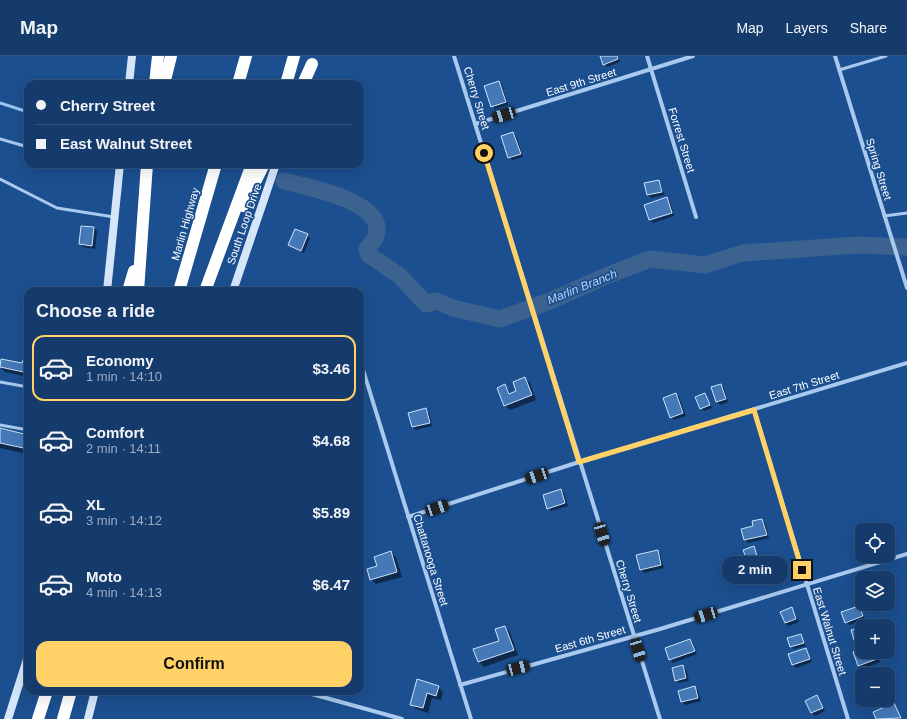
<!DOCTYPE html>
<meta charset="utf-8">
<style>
body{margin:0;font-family:Arial,sans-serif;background:#214673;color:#f1f3f6;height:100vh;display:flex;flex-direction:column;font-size:15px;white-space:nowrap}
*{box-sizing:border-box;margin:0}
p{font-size:13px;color:#9dadc1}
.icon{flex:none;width:22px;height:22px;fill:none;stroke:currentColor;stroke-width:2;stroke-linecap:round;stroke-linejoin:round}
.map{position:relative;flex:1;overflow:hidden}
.drawer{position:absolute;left:24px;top:231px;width:340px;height:408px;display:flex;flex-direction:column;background:#143b6b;border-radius:12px;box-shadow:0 4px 16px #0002,0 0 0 1px #33557e}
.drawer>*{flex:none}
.top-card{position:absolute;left:24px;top:24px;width:340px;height:88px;border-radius:12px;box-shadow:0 4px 16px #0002,0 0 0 1px #33557e;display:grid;align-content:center;height:88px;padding:0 12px;background:#143b6b}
.tools{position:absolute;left:855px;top:467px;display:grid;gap:8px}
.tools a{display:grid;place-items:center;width:40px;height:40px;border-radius:8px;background:#143b6b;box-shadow:0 4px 16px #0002,0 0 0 1px #33557e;font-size:20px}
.end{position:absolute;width:18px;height:18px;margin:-9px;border:5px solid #ffd166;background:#111;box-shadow:0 0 0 2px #111}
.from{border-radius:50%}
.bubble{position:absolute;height:28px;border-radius:12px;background:#143b6b;box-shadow:0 4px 16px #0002,0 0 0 1px #33557e;font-size:13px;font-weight:700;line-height:28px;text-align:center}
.car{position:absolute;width:12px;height:24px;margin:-12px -6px;border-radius:5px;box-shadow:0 0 3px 1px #0007;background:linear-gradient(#222 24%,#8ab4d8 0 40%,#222 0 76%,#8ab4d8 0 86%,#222 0)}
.top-card b{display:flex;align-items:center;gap:14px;height:38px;font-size:15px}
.top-card b+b{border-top:1px solid #33557e}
.top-card i{width:10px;height:10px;background:#f1f3f6}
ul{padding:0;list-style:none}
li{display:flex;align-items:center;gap:12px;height:66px;margin:0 8px 6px;padding:0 4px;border:2px solid transparent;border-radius:12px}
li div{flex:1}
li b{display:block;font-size:15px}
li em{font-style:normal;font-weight:700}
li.current{border-color:#ffd166}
li>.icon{width:36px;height:36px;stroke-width:1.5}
h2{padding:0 12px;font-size:18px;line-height:48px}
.primary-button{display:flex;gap:8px;margin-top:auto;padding:8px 12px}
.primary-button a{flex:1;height:46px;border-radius:12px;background:#ffd166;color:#111;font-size:16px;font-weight:700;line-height:46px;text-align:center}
header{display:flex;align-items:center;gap:24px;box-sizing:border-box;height:56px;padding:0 20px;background:#143b6b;border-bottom:1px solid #33557e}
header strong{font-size:19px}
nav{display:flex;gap:22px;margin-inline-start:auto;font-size:14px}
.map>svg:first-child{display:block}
.shadow{fill:#0007}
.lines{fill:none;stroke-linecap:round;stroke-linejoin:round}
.stream{stroke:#9cc4f0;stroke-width:3}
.river{stroke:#3c6290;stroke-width:17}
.building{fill:#4478b7;stroke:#cfe3fa}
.lane{stroke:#a9c9ee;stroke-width:3}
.street{stroke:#a9c9ee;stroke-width:4}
.secondary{stroke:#d6e6fa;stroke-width:8}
.highway{stroke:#fff;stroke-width:12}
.route{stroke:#ffd166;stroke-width:5}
.labels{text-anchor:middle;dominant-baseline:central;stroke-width:3.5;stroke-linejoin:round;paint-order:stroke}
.street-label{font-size:11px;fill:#fff;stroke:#1b4f8f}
.water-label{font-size:12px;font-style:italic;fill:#b5d3f5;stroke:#1b4f8f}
</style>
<header>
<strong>Map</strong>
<nav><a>Map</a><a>Layers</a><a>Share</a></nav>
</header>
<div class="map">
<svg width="907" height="663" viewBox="0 0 907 663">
<rect width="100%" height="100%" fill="#1b4f8f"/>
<!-- shadow -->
<g class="shadow">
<path d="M601,0h17l2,6 -13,5z"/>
<path d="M498,26l4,3 6,20 -13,4 -3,-3z"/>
<path d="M513,77l3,3 7,21 -11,3 -3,-3z"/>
<path d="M658,125l3,3 3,11 -13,3 -3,-3 -3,-11z"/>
<path d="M667,142l3,4 3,9 -23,9 -5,-15z"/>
<path d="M674,157v3l-21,7 -2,-2z"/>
<path d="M82,171l12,1 3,3 -2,18 -12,-2 -3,-3z"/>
<path d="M307,179l3,3 -6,15 -15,-8z"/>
<path d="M28,306v15l-23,-5 -5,-5z"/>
<path d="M525,322l5,5 6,17 -26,10 -5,-5v-20l6,9 6,-3z"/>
<path d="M721,329l3,3 4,14 -8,3 -3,-3z"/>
<path d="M676,338l3,3 7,19 -12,4 -3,-3z"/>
<path d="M705,339l7,13 -8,3 -3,-3z"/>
<path d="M426,354l3,3 3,13 -16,4 -3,-3 -3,-13z"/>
<path d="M0,373l28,7v18l-28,-6z"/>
<path d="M561,434l3,3 4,13 -17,5 -3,-3z"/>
<path d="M762,464l3,3 4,15 -21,5 -3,-3 -3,-10 13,-3z"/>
<path d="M753,491l8,15 -9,4 -3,-4z"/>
<path d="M657,495l3,3 4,14 -20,5 -3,-3z"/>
<path d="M391,497l5,4 6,20 -26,7 -5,-5 7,-12z"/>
<path d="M776,503l8,15 -20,8 -3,-3z"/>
<path d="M859,551l6,12 -16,6 -3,-3z"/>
<path d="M792,553l7,13 -10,4 -4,-3z"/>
<path d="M505,571l5,5 8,23 -34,12 -5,-5 21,-21z"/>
<path d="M862,572v13l-4,2 -3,-4z"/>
<path d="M801,579l5,11 -12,3 -3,-3z"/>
<path d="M690,584l3,3 4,11 -24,9 -3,-4z"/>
<path d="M805,593l3,3 4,10 -16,6 -3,-3 -4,-11z"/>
<path d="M862,594v2h14l4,10 -18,7 -3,-3z"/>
<path d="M682,610l4,3 3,12 -10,2 -3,-3z"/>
<path d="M418,625l20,6 5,5 -2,8 -9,-2 -4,15 -12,-4 -5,-5z"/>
<path d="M695,632l3,3 3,10 -16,4 -3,-3 -3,-10z"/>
<path d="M817,640l8,15 -10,5 -3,-3z"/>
<path d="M894,648l8,15h-25l-3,-6z"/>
</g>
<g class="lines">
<!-- stream -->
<path class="stream" d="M0,47l28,9"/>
<!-- river -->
<path class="river" d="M284,125c22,6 103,20 92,55 -2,5 -7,9 -9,13l2,6 31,21 26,28 10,-3 17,7 47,11 50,-18 56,-25 44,-17 55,6 38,-12 115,-8 49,2"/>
</g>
<!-- building -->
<g class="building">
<path d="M600,0h17l1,3 -15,6z"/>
<path d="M499,25l7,21 -15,5 -7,-21z"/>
<path d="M513,76l8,22 -13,4 -7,-22z"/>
<path d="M659,124l3,12 -15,3 -3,-12z"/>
<path d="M667,141l5,16 -23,7 -5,-15z"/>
<path d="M81,170l13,1 -2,19 -13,-2z"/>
<path d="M295,173l13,5 -7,17 -13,-6z"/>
<path d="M35,231l14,4h-14z"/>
<path d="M1,303l21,4 1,-3 5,1v12l-28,-6z"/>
<path d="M525,321l7,18 -28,11 -7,-18 8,-4 4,10 7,-3 -3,-9z"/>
<path d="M721,328l5,15 -10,3 -5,-15z"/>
<path d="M676,337l7,20 -13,5 -7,-20z"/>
<path d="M705,337l5,12 -10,4 -5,-12z"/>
<path d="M426,352l4,15 -18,4 -4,-14z"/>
<path d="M0,372l28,7v14l-28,-6z"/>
<path d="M561,433l4,14 -18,6 -4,-14z"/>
<path d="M762,463l5,16 -23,5 -3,-11 12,-3 -1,-5z"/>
<path d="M754,490l4,13 -10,4 -5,-13z"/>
<path d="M658,494l3,15 -21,5 -4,-15z"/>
<path d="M391,495l6,21 -27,8 -3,-11 10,-3 -3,-9z"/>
<path d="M776,502l5,13 -21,8 -6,-13z"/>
<path d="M859,550l4,10 -18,7 -4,-11z"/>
<path d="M792,551l4,12 -11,4 -5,-11z"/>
<path d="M505,570l9,24 -36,12 -5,-13 26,-8 -4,-12z"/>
<path d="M862,571v10l-8,3 -3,-10z"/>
<path d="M801,578l3,9 -14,4 -3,-9z"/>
<path d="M690,583l5,12 -26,9 -4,-12z"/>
<path d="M806,592l4,11 -18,6 -4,-11z"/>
<path d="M862,592v4h13l2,7 -19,7 -5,-14z"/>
<path d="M683,609l3,13 -11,3 -3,-13z"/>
<path d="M417,623l22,7 -3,10 -9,-3 -4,15 -13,-3z"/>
<path d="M695,630l3,12 -17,4 -3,-11z"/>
<path d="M817,639l6,13 -12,5 -6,-12z"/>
<path d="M894,647l7,15 -25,1 -3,-7z"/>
</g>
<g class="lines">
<!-- lane -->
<g class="lane">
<path d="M839,14l47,-14"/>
<path d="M0,83l28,8"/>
<path d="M0,123l57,29 57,9"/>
<path d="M884,160l23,-3"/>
<path d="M0,326l28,5"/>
<path d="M0,369l28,5"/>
</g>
<!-- street -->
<g class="street">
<path d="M454,0l206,663"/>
<path d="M647,0l49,161"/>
<path d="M835,0l72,232"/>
<path d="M475,68l218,-68"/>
<path d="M360,304l111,359"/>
<path d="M754,354l94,309"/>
<path d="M408,461l171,-55 328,-99"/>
<path d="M460,629l200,-56 247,-75"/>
<path d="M301,635l101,28"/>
</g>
<!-- secondary -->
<g class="secondary">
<path d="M129,28l3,-28"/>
<path d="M107,235l13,-127"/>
<path d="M233,235l43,-127"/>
<path d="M8,663l20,-63"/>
<path d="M88,663l7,-28"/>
</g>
<!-- highway -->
<g class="highway">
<path d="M155,28l3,-28"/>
<path d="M164,28l7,-28"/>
<path d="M238,28l8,-28"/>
<path d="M286,28l8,-28"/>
<path d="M303,28l9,-20"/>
<path d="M243,150l21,-42"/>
<path d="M128,235l6,-20"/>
<path d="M138,235l9,-127"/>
<path d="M179,235l37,-127"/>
<path d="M205,235l47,-127"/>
<path d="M38,663l9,-28"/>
<path d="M63,663l8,-28"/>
</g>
</g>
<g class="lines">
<!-- route -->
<path class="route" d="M484,97l95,309 175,-52 48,160"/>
</g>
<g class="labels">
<!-- street labels -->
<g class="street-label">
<text transform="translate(581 26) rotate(-17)">East 9th Street</text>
<text transform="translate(477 42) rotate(73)">Cherry Street</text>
<text transform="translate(682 84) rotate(73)">Forrest Street</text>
<text transform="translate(879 113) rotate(73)">Spring Street</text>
<text transform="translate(185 168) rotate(-74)">Marlin Highway</text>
<text transform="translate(244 168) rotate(-71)">South Loop Drive</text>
<text transform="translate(804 329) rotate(-17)">East 7th Street</text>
<text transform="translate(431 504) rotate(73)">Chattanooga Street</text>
<text transform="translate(629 535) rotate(73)">Cherry Street</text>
<text transform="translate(830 575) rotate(73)">East Walnut Street</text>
<text transform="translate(590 583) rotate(-16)">East 6th Street</text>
</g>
<!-- water labels -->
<g class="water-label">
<text transform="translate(582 231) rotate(-22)">Marlin Branch</text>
</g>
</g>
</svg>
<div class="tools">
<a><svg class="icon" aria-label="locate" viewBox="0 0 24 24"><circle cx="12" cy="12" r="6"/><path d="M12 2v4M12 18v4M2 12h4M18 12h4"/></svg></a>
<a><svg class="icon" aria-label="layers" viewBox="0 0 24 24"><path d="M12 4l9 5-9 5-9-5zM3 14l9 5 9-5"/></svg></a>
<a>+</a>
<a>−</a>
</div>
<i class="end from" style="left:484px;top:97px"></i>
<i class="end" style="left:802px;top:514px"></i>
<div class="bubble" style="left:722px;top:500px;width:66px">2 min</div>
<i class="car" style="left:504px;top:59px;rotate:253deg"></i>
<i class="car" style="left:537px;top:420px;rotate:252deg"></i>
<i class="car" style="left:437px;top:452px;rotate:72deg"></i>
<i class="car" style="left:602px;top:478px;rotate:163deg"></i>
<i class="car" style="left:706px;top:559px;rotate:253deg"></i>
<i class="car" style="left:638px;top:594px;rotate:163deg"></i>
<i class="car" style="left:518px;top:612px;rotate:75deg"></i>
<div class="top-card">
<b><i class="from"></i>Cherry Street</b>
<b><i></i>East Walnut Street</b>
</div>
<section class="drawer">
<h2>Choose a ride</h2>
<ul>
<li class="current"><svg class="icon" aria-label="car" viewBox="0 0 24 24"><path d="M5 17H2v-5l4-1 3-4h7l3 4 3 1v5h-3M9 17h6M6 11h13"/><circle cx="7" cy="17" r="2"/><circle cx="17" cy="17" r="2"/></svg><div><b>Economy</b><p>1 min · 14:10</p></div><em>$3.46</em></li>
<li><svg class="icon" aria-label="car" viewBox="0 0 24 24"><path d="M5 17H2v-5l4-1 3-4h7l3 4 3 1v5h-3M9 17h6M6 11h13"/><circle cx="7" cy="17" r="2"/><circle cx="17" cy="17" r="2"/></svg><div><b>Comfort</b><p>2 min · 14:11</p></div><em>$4.68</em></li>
<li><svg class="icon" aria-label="car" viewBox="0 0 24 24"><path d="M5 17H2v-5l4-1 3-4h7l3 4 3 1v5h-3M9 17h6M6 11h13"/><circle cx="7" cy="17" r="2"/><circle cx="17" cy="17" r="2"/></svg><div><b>XL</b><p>3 min · 14:12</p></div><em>$5.89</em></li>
<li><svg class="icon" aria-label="car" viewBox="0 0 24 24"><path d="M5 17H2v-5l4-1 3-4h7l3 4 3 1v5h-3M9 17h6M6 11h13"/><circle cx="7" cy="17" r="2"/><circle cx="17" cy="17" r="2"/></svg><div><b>Moto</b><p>4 min · 14:13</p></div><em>$6.47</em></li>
</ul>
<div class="primary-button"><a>Confirm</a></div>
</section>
</div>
